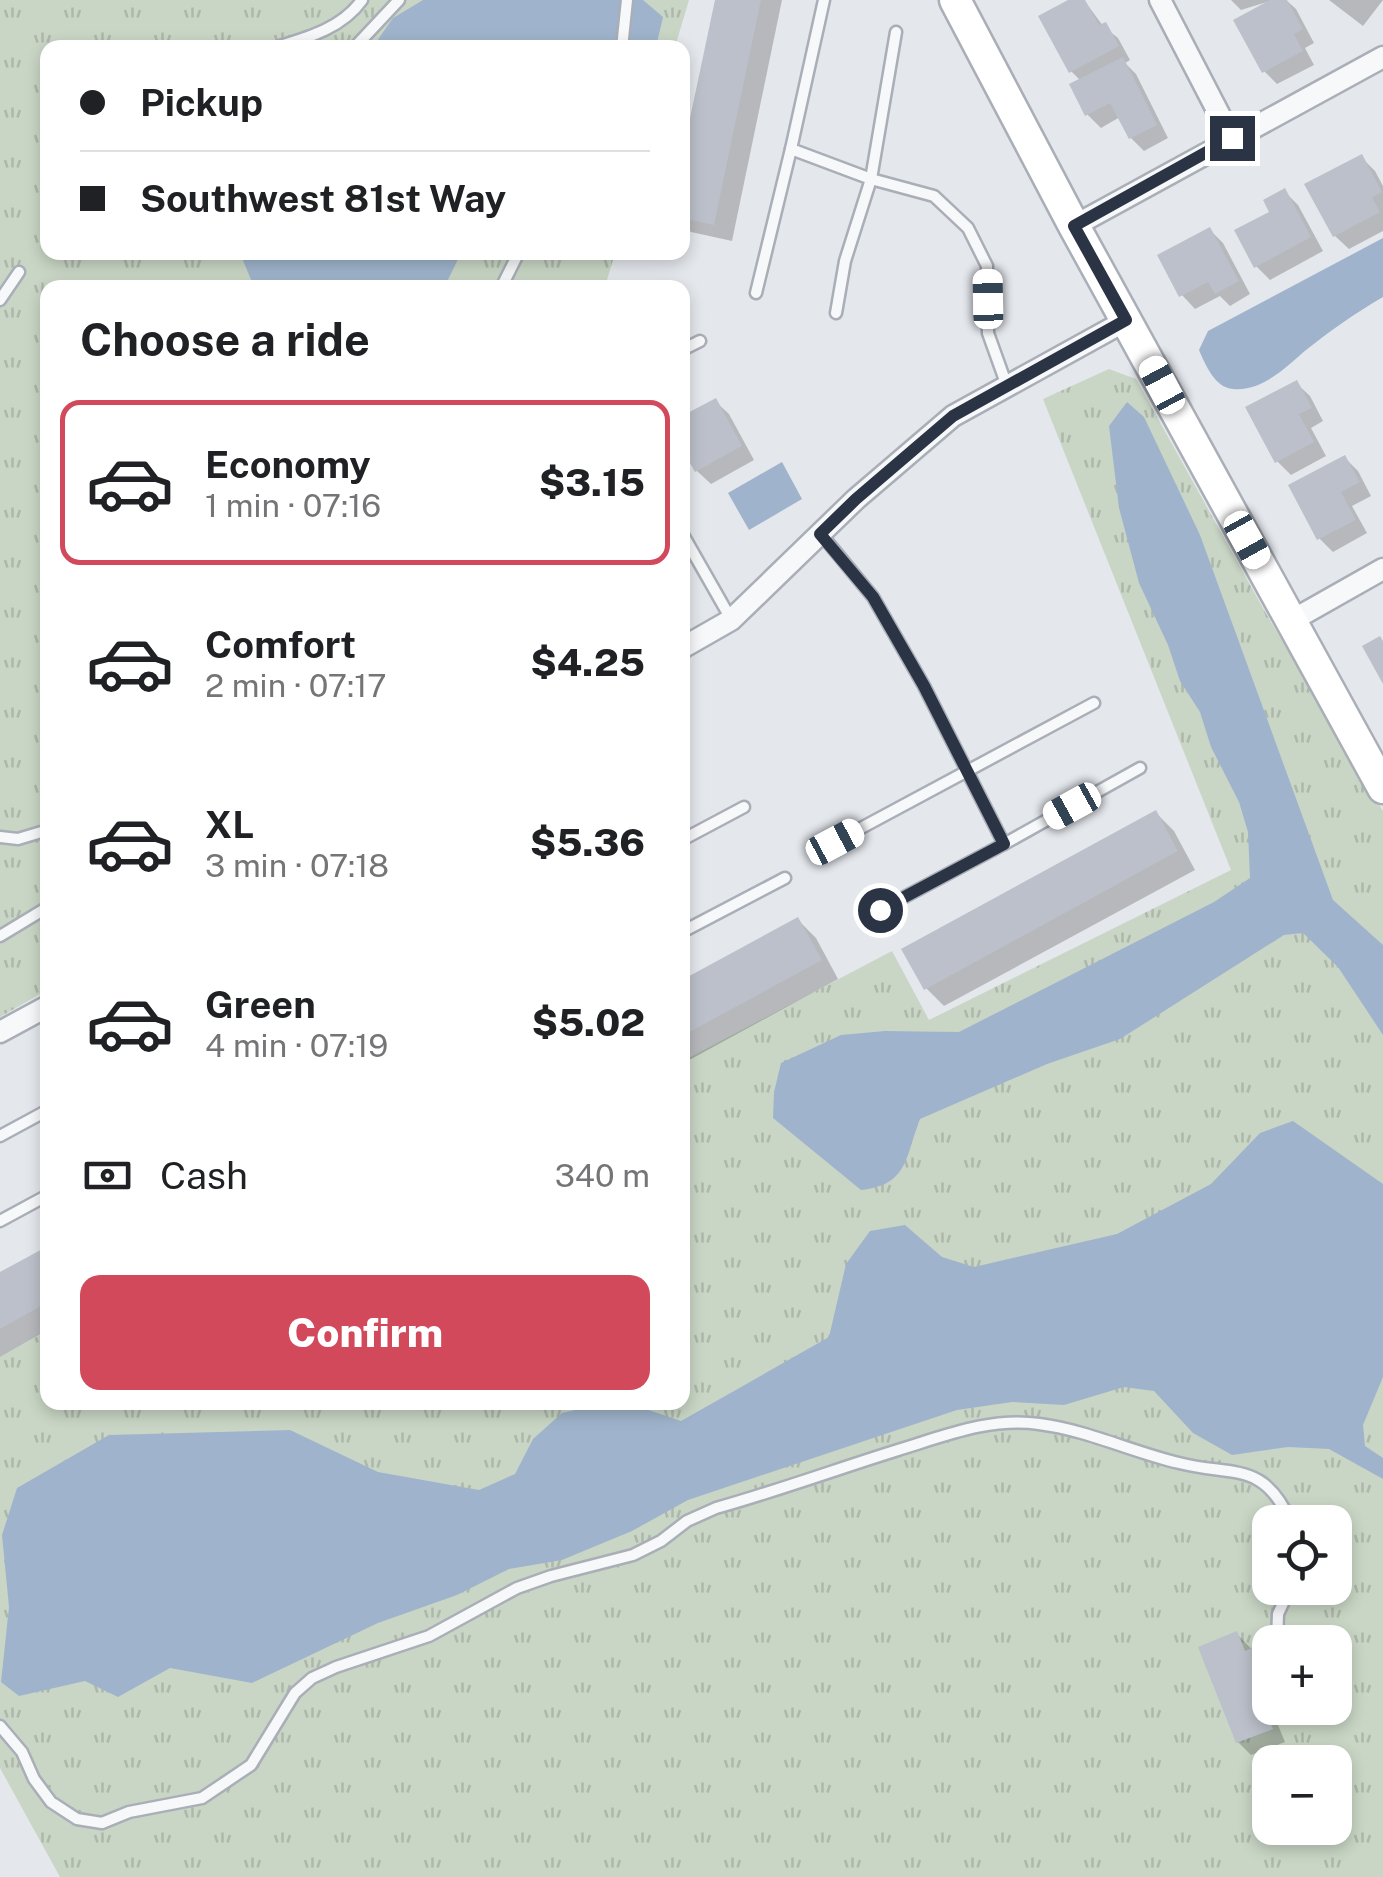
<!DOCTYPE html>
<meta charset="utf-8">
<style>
body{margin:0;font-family:"Public Sans",sans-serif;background:#f6f6f6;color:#202124;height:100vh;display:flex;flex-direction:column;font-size:38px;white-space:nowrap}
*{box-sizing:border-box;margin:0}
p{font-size:32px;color:#757577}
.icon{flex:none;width:55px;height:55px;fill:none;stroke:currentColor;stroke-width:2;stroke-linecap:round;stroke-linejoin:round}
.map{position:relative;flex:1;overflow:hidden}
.details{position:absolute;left:40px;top:280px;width:650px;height:1130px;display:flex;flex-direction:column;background:#fff;border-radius:20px;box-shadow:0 5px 15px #0003}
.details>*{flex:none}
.hud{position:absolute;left:40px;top:40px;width:650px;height:220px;border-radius:20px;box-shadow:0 5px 15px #0003;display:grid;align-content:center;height:220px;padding:0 40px;background:#fff}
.tools{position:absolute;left:1252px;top:1505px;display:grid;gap:20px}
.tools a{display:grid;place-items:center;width:100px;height:100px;border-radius:20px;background:#fff;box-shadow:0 5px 15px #0003;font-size:50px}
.end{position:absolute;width:45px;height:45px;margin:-22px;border:12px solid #2b3445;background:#fff;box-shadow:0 0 0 5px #fff}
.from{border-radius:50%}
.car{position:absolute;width:30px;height:60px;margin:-30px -15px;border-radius:12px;box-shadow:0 0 8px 2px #0007;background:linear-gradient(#fff 24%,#345 0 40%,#fff 0 76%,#345 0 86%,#fff 0)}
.hud b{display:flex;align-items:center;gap:35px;height:95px;font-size:38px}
.hud b+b{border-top:2px solid #e0e0e0}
.hud i{width:25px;height:25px;background:#202124}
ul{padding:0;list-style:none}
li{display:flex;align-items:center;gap:30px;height:165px;margin:0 20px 15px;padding:0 20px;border:5px solid transparent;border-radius:20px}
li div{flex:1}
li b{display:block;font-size:38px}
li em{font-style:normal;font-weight:800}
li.selected{border-color:#d1495b}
li>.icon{width:90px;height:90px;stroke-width:1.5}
h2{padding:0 40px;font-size:45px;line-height:120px}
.pay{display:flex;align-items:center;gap:25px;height:110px;padding:0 40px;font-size:38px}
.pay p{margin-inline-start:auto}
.action{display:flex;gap:20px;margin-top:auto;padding:20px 40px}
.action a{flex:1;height:115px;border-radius:20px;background:#d1495b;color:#fff;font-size:40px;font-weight:800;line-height:115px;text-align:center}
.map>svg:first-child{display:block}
.grass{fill:url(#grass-tufts);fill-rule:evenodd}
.water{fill:#9fb4cc}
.shadow{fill:#0003}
.building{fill:#bbc0ca}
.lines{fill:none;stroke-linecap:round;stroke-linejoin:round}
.lane-casing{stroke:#a9aeb7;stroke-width:15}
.street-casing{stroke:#a9aeb7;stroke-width:25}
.secondary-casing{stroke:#a9aeb7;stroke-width:35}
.lane{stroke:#f7f8fa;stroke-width:10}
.street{stroke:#f7f8fa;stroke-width:20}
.secondary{stroke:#fff;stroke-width:30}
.route{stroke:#2b3445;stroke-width:12}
</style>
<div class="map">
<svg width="1383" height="1877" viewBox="0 0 1383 1877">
<defs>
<pattern id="grass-tufts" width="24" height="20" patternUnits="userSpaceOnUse" patternTransform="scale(2.5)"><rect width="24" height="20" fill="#c9d6c5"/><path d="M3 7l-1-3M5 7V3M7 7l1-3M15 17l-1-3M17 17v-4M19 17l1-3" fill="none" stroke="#adb8ab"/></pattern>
</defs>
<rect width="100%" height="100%" fill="#e4e7ec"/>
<!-- grass -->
<g class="grass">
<path d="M0,0h689l-14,47 -627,1v204l567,1 -10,34 -557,1 -1,702 -47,27z"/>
<path d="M1109,369l27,10 128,231 119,201v1066h-1323l-60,-109v-411l47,-26 1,71h634l1,-341 209,-110 37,69 302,-150 -188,-471zM1270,1522h65v66h-65zM1270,1642h65v66h-65zM1270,1762h65v66h-65z"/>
</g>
<!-- water -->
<g class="water">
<path d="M423,0h220l20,17 -7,30 -284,1 21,-30z"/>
<path d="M1383,238v59c-26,15 -53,34 -77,53 -20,17 -44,42 -73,39 -18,-1 -28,-25 -34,-39l9,-19z"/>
<path d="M240,253h221l-17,35 -190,-1z"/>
<path d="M1127,402l17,15 56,118 133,365 50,45v90l-45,-68 -35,-34 -19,2 -164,104 -73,25 -127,55c-15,39 -12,66 -59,71l-88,-72 1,-26 7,-29 60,-28 44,-4 74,1 255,-130 36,-24 -2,-46 -9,-30 -28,-55 -11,-35 -20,-31 -12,-36 -29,-62 -20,-75 -10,-82z"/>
<path d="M782,462l20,37 -53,31 -21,-37z"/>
<path d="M1293,1121l90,63v193l-20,48 2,21 18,12v21l-54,-30 -41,-2 -56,8 -39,-22 -39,-42 -30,-4 -60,18 -52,-3 -55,8 -269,90 -56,31 -70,29 -53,9 -52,26 -79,28 -126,60 -82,-15 -52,29 -33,-16 -66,15 -18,-14 8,-75 -7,-72 15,-47 92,-53 181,-5 88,42 101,18 36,-16 18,-35 29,-26 45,-10h21l53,18 148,-84 17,-73 24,-33 35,-6 37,32 32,10 143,-33 94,-50 49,-51z"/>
</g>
<!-- shadow -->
<g class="shadow">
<path d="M718,0h64l-50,241 -41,-9 -9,-8v-56z"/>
<path d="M1074,0h10l19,26 15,12 12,22 -5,3 11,11 32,64 -24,13 -13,-13 -11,-21 -19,11 -14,-14 -6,-33 -10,-10z"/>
<path d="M1231,0h55l10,9 18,34 -9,5 9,17 -37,19 -13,-13 3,-69 -26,8z"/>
<path d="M1329,0h54l-20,26z"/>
<path d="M1362,158l13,13 8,15v45l-34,18 -14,-13 -27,-51z"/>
<path d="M1285,192l13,13 25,46 -53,29 -14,-14 16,-53z"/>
<path d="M1210,230l13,13 27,51 -20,12 -10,-10 -25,13 -13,-14z"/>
<path d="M1296,383l14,13 13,25 -12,7 15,28 -35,19 -14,-14z"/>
<path d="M715,401l14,13 25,46 -43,24 -14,-13 -15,-27z"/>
<path d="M1345,458l13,13 13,25 -19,10 15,27 -34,19 -14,-14z"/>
<path d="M1156,813l18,18 21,39 -251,136 -18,-18z"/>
<path d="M798,920l18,18 22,41 -156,85v-81z"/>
<path d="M48,1248v82l-48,27v-82z"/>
<path d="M1237,1634l29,30 4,9v22l-4,1 19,46 -34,13 -13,-13z"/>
</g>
<!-- building -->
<g class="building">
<path d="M715,0h46l-47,225 -32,-7v-62z"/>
<path d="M1068,0h17l14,25 7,-3 13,24 -50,27 -31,-57z"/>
<path d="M1270,0h17l16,29 -9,5 9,17 -41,22 -29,-53z"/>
<path d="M1123,57l34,68 -28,14 -19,-36 -25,13 -16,-32z"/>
<path d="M1362,154l20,38 -10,5 8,15 -47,25 -29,-53z"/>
<path d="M1285,188l26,49 -57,31 -20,-38 35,-18 -6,-12z"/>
<path d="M1210,227l29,54 -24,13 -7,-12 -29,15 -22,-42z"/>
<path d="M1297,380l15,28 -13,6 15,28 -39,21 -30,-56z"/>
<path d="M716,398l26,48 -47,26 -13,-23v-33z"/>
<path d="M1345,455l15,27 -19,10 15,28 -39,20 -29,-55z"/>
<path d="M1380,636l3,5v43l-21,-38z"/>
<path d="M1156,810l22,41 -254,139 -23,-41z"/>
<path d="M798,917l24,43 -140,76v-56z"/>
<path d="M48,1246v56l-48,27v-57z"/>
<path d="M1237,1631l8,20 9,-4 12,31 -11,4 18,47 -37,14 -38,-96z"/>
</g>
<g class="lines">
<!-- lane casing -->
<g class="lane-casing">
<g id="lane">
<path d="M824,0l-33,149 80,30 -26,82 -9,52"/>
<path d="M896,32l-25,147 63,17 34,32 19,38 1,67 19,53"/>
<path d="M280,46c30,-9 63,-19 82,-46"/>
<path d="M354,48l45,-48"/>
<path d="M622,48l5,-48"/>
<path d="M501,288l18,-36"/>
<path d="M756,293l35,-144"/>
<path d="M0,300l19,-28"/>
<path d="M682,350l18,-9"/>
<path d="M682,533l49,86"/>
<path d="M821,534l52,63 51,89 80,158 -124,66"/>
<path d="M0,837l18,2 30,-9"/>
<path d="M682,840l62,-33"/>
<path d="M835,842l259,-139"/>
<path d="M1004,844l136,-76"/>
<path d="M682,932l103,-54"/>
<path d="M0,936l48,-29"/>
<path d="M0,1136l48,-26"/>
<path d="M0,1221l48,-26"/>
<path d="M1277,1642l1,-28 12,-26"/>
<path d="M0,1726l22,26 12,27 17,23 26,17 25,4 27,-11 73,-14 49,-33 44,-72 17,-15 24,-11 93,-31 88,-48 34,-12 82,-21 28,-14 26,-20 29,-13c61,-17 121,-39 182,-58 46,-14 92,-33 141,-26 48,6 93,28 140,39 55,14 84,-3 112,59"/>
</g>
</g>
<!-- street casing -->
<g class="street-casing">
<g id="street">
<path d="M1160,0l72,139"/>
<path d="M1074,226l309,-169"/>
<path d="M1291,621l92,-52"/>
<path d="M682,648l49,-28 125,-121 97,-83 174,-96"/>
<path d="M0,1032l48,-26"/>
</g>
</g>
<!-- secondary casing -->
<g class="secondary-casing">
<path id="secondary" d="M955,0l119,226 309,562"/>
</g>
<!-- lane -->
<use href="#lane" class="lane"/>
<!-- street -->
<use href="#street" class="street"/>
<!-- secondary -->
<use href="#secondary" class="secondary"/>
</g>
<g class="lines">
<!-- route -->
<path class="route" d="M880,910l124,-66 -80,-158 -51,-89 -53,-63 36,-35 97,-83 173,-96 -52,-94 158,-88"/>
</g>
</svg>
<div class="tools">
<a><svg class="icon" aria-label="locate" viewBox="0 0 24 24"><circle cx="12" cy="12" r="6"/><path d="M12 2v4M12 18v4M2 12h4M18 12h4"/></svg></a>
<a>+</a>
<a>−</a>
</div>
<i class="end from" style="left:880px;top:910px"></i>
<i class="end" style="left:1232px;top:138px"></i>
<i class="car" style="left:988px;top:299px;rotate:359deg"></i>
<i class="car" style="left:1162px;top:385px;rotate:332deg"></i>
<i class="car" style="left:1247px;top:540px;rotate:151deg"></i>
<i class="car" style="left:1072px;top:806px;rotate:241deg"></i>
<i class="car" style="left:835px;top:842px;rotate:62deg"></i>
<div class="hud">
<b><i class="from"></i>Pickup</b>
<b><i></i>Southwest 81st Way</b>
</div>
<section class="details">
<h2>Choose a ride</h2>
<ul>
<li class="selected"><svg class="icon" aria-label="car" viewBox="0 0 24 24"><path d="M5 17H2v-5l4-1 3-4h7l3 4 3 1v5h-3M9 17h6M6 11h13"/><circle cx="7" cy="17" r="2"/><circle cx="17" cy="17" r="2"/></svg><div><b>Economy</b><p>1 min · 07:16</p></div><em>$3.15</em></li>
<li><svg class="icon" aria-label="car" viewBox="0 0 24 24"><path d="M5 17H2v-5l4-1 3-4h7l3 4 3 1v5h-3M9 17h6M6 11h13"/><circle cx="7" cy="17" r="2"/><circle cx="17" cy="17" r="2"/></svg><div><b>Comfort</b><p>2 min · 07:17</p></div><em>$4.25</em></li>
<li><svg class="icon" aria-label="car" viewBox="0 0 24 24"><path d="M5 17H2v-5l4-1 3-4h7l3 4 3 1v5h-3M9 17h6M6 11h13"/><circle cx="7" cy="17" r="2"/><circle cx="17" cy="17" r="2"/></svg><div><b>XL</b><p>3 min · 07:18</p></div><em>$5.36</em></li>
<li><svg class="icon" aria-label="car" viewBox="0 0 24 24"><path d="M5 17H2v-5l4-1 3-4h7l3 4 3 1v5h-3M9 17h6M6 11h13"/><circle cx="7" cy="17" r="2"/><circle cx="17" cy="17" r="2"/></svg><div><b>Green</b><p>4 min · 07:19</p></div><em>$5.02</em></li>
</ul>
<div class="pay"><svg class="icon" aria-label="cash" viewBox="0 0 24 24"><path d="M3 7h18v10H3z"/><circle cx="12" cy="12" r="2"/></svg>Cash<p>340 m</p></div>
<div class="action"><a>Confirm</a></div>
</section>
</div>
